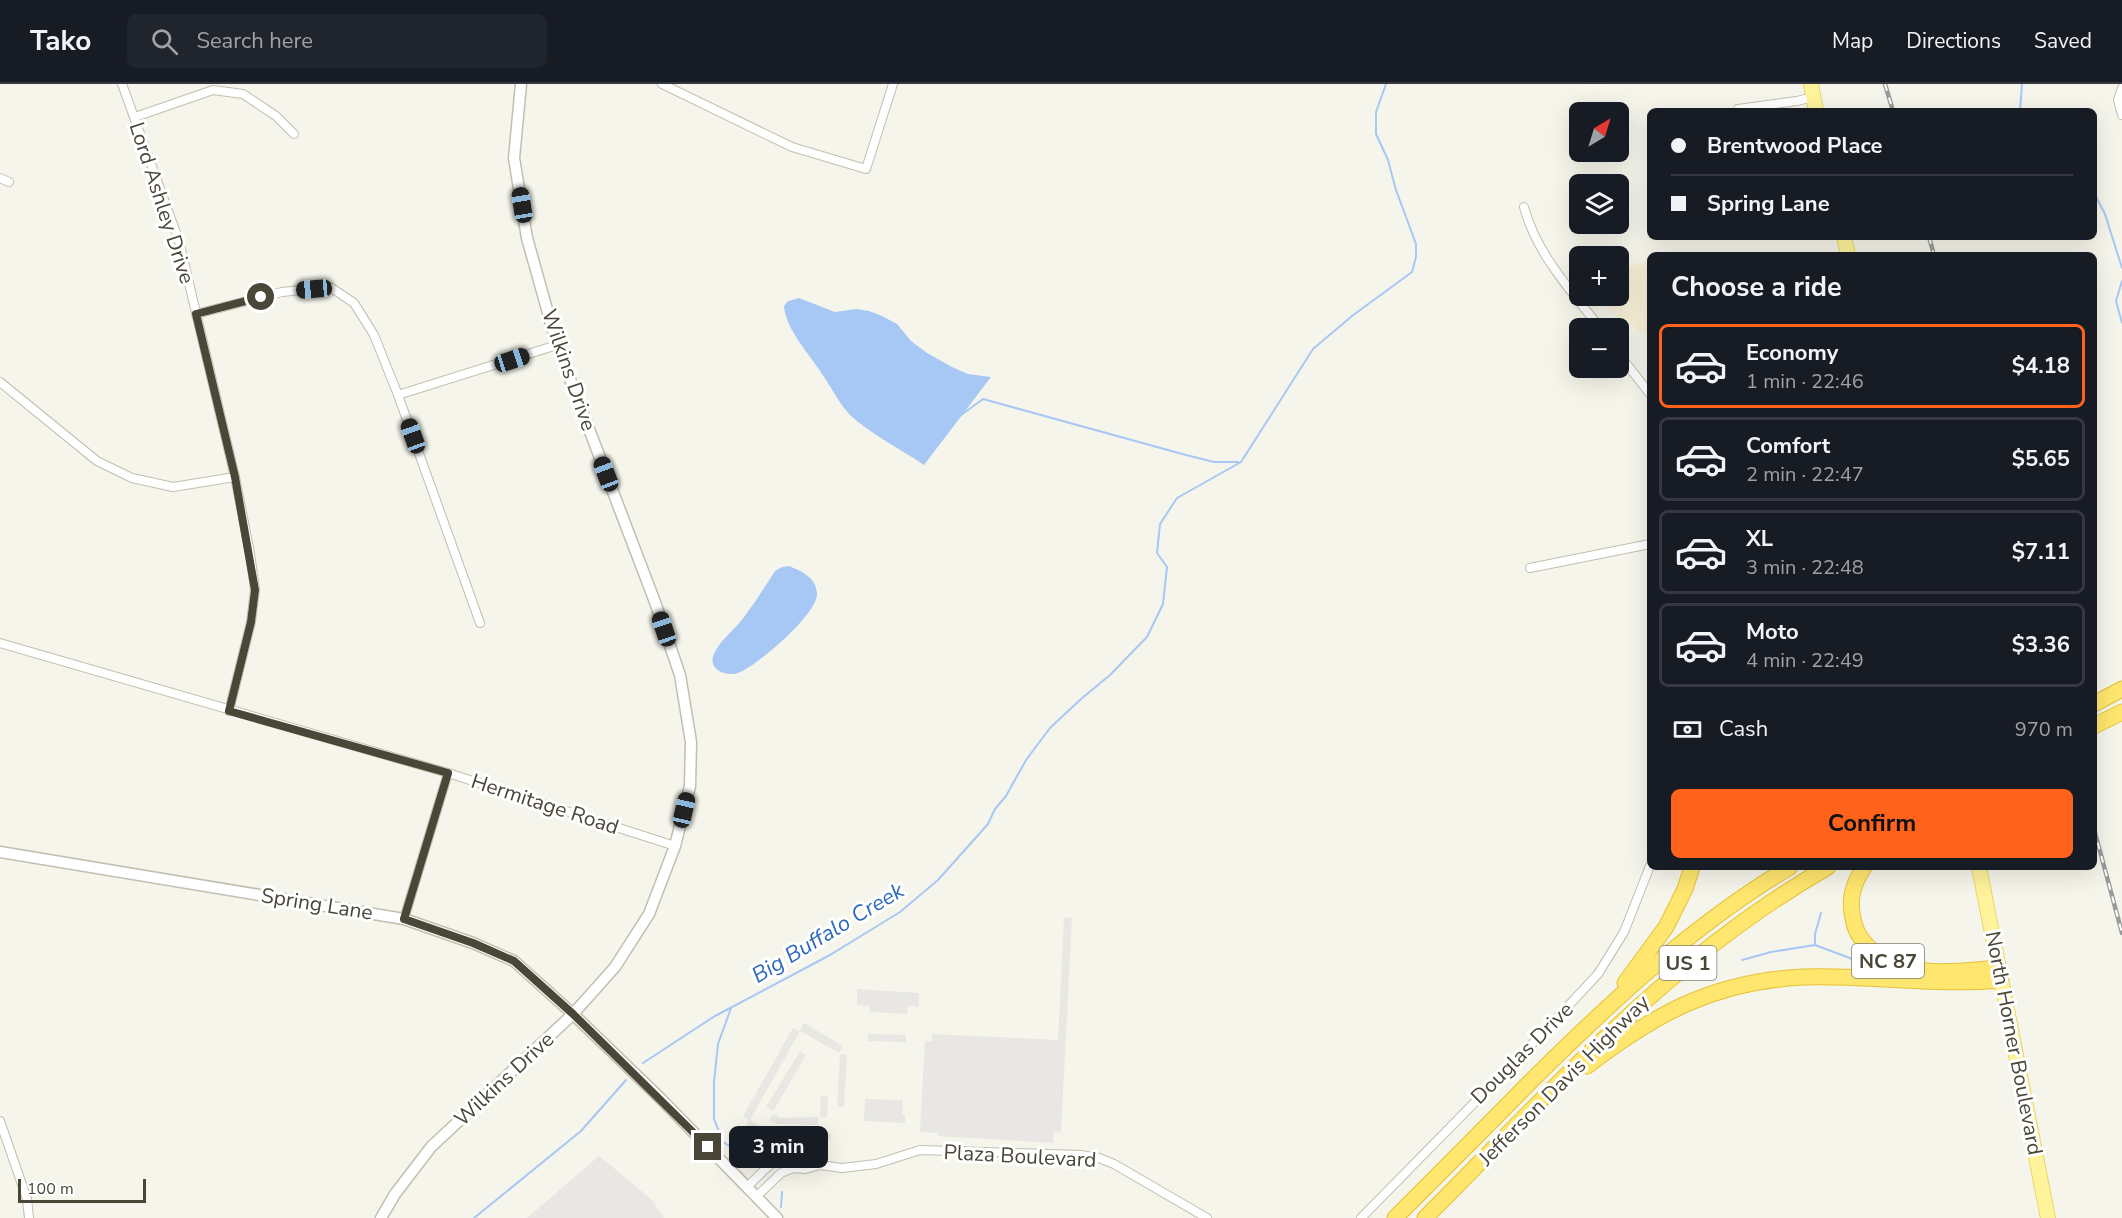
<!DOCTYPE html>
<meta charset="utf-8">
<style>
body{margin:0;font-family:"Nunito Sans",sans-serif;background:#20242c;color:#f1f3f6;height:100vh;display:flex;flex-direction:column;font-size:22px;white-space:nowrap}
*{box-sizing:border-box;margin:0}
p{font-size:20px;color:#9ea1a6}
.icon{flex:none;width:33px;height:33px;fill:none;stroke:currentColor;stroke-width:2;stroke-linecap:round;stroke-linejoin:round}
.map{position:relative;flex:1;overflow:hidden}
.panel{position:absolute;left:1647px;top:168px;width:450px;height:618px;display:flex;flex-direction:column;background:#171b24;border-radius:9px;box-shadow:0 6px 24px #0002}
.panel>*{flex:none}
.banner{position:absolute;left:1647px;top:24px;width:450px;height:132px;border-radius:9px;box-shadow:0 6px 24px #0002;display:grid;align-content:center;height:132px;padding:0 24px;background:#171b24}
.needle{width:39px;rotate:38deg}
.tools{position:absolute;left:1569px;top:18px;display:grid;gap:12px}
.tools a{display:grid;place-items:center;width:60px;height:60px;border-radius:9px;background:#171b24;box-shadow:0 6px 24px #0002;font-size:30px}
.scale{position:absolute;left:18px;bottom:15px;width:128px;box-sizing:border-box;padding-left:6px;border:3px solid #4b4738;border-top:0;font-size:16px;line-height:21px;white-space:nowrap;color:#4b4738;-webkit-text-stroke:4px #fff;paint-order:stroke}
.end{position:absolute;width:27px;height:27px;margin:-14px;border:8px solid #4b4738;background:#fff;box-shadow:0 0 0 3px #fff}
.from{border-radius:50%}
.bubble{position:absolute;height:42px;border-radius:9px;background:#171b24;box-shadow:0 6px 24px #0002;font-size:20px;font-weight:700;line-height:42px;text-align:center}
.car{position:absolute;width:18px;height:36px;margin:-18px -9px;border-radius:8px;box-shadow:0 0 4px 2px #0007;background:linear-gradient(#222 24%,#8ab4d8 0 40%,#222 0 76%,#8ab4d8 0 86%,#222 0)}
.banner b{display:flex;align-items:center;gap:21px;height:57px;font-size:22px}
.banner b+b{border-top:2px solid #363941}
.banner i{width:15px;height:15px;background:#f1f3f6}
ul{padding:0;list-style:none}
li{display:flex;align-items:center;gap:18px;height:84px;margin:0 12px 9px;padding:0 12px;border:3px solid #363941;border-radius:9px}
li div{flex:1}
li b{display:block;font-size:22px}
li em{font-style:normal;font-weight:700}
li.active{border-color:#ff621a}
li>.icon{width:54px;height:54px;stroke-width:1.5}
h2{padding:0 24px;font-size:27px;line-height:72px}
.pay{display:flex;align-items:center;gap:15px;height:66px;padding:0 24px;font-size:22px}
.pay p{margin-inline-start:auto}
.primary-button{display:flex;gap:12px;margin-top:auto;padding:12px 24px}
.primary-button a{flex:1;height:69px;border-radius:9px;background:#ff621a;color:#111;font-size:24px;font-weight:700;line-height:69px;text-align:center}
header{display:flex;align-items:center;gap:36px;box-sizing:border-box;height:84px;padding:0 30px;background:#171b24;border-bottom:2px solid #363941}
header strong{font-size:28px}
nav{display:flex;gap:33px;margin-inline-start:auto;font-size:21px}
.search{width:420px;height:54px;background:#20242c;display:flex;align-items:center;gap:15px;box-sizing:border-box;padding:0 21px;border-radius:9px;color:#9ea1a6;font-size:22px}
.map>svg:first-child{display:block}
.commercial{fill:#f8efd7}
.parking{fill:#e8e7e3}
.water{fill:#a7c8f4}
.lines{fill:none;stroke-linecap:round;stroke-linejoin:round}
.stream{stroke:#a7c8f4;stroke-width:2}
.minor-casing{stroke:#c2bfad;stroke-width:10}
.tertiary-casing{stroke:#c2bfad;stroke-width:13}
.primary-casing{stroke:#e9d767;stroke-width:16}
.motorway-casing{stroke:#e4c138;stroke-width:17}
.minor{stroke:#fff;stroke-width:8}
.tertiary{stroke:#fff;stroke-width:10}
.primary{stroke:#fff39c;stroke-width:14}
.motorway{stroke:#ffe66e;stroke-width:15}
.rail-casing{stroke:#9a9a9a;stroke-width:4.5}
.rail{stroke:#fff;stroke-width:2;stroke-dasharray:7;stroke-linecap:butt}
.route{stroke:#4b4738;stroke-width:8}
.labels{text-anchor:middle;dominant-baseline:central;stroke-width:6;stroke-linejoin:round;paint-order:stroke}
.shield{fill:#fff;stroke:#817e74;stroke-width:1.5}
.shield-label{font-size:20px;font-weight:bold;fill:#4b4738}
.street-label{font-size:21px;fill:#4b4738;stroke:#fff}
.water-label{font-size:22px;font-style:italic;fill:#2c68bd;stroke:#fff}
</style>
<header>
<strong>Tako</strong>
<div class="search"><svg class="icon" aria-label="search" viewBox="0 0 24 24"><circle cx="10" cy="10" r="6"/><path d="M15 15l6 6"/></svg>Search here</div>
<nav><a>Map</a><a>Directions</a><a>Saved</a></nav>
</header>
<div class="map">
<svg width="2122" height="1134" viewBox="0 0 2122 1134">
<rect width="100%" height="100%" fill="#f6f5eb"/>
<!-- commercial -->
<path class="commercial" d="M1650,177v76l-33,-20 -9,-10 -2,-11h12l1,-28z"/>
<!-- parking -->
<g class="parking">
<path d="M1064,833l8,1 -11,215 -7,-1 -1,11 -115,-7v-3l-18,-1 5,-91h7v-7l126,6z"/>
<path d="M857,905l62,4v14l-11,-1 -1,8 -38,-2 1,-6 -13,-1z"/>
<path d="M804,939l39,23 -4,7 -39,-22 -50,89 17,10 -4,6 -17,-10 3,-6 -6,-4 50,-88 7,3z"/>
<path d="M868,950l38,1v7l-38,-1z"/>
<path d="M800,967l6,4 -33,56 -7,-4z"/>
<path d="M840,970l7,1 -3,52h-7z"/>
<path d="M821,1012h7l-1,21h-7z"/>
<path d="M865,1015l38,1 -1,14 3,1v8l-41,-2z"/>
<path d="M774,1030l5,4 39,-1v8l-41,-1 -8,-4z"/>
<path d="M772,1049h59v8l-59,-1z"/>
<path d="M599,1072l52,43 13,19h-137z"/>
</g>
<!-- water -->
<g class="water">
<path d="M799,214l36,14 21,-3 13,2 13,5 15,8 14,17 16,12 25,14 16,7 23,3 -67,88c-24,-16 -51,-30 -73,-49 -12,-12 -19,-28 -29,-42 -12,-19 -37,-46 -38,-68l4,-5z"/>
<path d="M789,482c12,5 27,11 28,27 2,20 -60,73 -79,80 -11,4 -29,-3 -25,-16 5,-16 22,-27 31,-40 11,-15 21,-30 31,-46l7,-4z"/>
</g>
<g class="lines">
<!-- stream -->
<g class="stream">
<path d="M2020,27l2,-27"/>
<path d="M2094,109l11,21 17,54"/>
<path d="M2122,197l-6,20 6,22"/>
<path d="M957,334l26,-19 203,56 28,7h24"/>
<path d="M1815,861v-11l6,-21"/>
<path d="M1742,876l29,-8 44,-7 40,15"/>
<path d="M731,924l-13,36 -4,38v37l9,23 31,19"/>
<path d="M643,979l72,-47 115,-61 70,-43 38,-32 50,-56 7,-15 11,-13 20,-36 24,-32 31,-29 29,-24 37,-38 16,-33 4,-37 -10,-14 3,-29 17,-26 64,-36 72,-113 39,-33 60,-44 4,-15v-13l-20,-54 -8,-30 -12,-26v-22l10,-28"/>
<path d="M781,1123l1,-15"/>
<path d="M474,1134l107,-87 45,-51"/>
</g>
<!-- minor casing -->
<g class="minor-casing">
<g id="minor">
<path d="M122,0l57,157 56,236 15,76 5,37 -4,32 -22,89"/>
<path d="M662,0l130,63 74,22 27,-85"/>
<path d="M2122,4l-4,12 4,15"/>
<path d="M1738,25l59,-8 16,-4"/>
<path d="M135,33l78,-27 30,4 33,22 18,18"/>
<path d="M0,94l9,4"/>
<path d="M1524,123c13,48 47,83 76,121"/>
<path d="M196,230l86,-22 48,-5 24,16 20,32 24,60 82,228"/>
<path d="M1618,269l32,41"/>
<path d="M0,298l97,79 35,17 41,9 62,-10"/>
<path d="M398,311l159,-50"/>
<path d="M1530,484l120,-24"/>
<path d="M0,559l448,130 227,73"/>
<path d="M404,835l44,-146"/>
<path d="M0,1037l27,78 2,19"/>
<path d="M747,1103c23,-22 40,-46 73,-22"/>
<path d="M756,1113l25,-24 12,-5 12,1 15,-4 22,3 34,-4 44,-14 161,5 18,3 15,6 93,54"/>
<path d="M1361,1134l178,-181 59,-63 26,-42 26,-66"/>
</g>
</g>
<!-- tertiary casing -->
<g class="tertiary-casing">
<g id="tertiary">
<path d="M0,768l404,67 69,24 41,18 59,53 88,85 116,119"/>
<path d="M381,1134l14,-24 36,-47 142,-133 42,-47 34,-53 26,-68 15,-60 1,-44 -11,-67 -25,-73 -98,-257 -30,-107 -13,-80 7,-74"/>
</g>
</g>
<!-- primary casing -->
<g class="primary-casing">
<g id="primary">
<path d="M1811,0l5,27"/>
<path d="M1844,153l4,18"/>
<path d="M1979,783l69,351"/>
</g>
</g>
<!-- motorway casing -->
<g class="motorway-casing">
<g id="motorway">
<path d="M2094,620l28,-15"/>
<path d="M2094,642l28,-14"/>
<path d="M1864,783c-12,19 -16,34 -10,56 3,12 11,22 20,29 37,28 83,19 125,16"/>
<path d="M1625,899l41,-56 19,-38 7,-22"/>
<path d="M1587,982c69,-53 128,-85 217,-89 66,-2 132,9 197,3"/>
<path d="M1395,1134c45,-45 90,-90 135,-136 80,-79 162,-157 260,-215"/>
<path d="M1425,1134c126,-126 246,-262 403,-351"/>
</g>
</g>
<!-- minor -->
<use href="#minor" class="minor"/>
<!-- tertiary -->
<use href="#tertiary" class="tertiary"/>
<!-- primary -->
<use href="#primary" class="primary"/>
<!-- motorway -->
<use href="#motorway" class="motorway"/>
<!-- rail casing -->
<g class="rail-casing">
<g id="rail">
<path d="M1885,0l8,27"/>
<path d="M1929,153l5,18"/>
<path d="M2094,745l28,104"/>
</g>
</g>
<!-- rail -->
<use href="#rail" class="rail"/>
</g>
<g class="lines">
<!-- route -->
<path class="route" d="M261,213l-65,17 39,163 20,113 -4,32 -22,89 219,62 -44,146 69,24 41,18 59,53 135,133"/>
</g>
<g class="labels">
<!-- shield labels -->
<g class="shield">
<rect x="1852" y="860" width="72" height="34" rx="4.5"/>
<rect x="1659.5" y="862" width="57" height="34" rx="4.5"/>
</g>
<g class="shield-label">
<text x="1888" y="877">NC 87</text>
<text x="1688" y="879">US 1</text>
</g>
<!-- street labels -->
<g class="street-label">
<text transform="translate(162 119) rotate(72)">Lord Ashley Drive</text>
<text transform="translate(569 286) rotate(71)">Wilkins Drive</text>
<text transform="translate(545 720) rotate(18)">Hermitage Road</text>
<text transform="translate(317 820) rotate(9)">Spring Lane</text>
<text transform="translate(2014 959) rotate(79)">North Horner Boulevard</text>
<text transform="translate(1522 969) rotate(-45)">Douglas Drive</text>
<text transform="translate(504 995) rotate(-43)">Wilkins Drive</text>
<text transform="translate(1564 996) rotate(-45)">Jefferson Davis Highway</text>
<text transform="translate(1020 1072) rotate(3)">Plaza Boulevard</text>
</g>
<!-- water labels -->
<g class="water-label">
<text transform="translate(828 849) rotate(-31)">Big Buffalo Creek</text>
</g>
</g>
</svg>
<div class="tools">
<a><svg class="needle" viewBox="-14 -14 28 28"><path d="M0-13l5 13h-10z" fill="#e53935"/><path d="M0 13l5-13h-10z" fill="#9ea1a6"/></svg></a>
<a><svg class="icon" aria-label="layers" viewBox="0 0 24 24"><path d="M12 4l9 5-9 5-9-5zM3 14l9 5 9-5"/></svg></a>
<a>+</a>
<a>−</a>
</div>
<div class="scale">100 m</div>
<i class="end from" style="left:261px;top:213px"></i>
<i class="end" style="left:708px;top:1063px"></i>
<div class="bubble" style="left:729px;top:1042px;width:99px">3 min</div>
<i class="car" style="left:522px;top:121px;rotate:351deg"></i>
<i class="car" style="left:314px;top:205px;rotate:265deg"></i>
<i class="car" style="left:512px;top:276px;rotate:72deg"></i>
<i class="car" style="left:413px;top:352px;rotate:340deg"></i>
<i class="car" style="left:606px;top:390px;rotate:339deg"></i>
<i class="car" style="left:664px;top:545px;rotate:341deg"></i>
<i class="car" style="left:684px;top:726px;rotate:13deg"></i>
<div class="banner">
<b><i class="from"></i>Brentwood Place</b>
<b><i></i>Spring Lane</b>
</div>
<section class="panel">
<h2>Choose a ride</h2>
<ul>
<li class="active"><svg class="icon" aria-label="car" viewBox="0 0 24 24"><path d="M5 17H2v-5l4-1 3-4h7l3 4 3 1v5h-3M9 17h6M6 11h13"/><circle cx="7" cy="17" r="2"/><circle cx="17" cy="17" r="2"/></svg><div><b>Economy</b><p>1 min · 22:46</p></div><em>$4.18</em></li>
<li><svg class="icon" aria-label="car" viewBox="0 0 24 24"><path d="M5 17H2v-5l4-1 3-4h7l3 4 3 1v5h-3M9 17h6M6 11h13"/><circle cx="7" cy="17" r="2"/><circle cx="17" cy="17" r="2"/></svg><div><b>Comfort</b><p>2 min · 22:47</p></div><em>$5.65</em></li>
<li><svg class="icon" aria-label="car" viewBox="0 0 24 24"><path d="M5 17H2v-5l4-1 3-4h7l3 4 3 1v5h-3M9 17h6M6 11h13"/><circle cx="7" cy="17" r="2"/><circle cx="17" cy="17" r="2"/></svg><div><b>XL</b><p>3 min · 22:48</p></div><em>$7.11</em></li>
<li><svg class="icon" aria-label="car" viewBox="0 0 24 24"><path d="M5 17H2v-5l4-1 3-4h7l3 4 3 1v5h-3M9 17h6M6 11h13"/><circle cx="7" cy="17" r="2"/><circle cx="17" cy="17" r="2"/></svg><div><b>Moto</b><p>4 min · 22:49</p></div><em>$3.36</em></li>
</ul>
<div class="pay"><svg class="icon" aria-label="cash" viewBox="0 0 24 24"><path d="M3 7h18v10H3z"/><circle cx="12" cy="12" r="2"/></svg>Cash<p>970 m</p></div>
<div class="primary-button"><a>Confirm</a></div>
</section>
</div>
